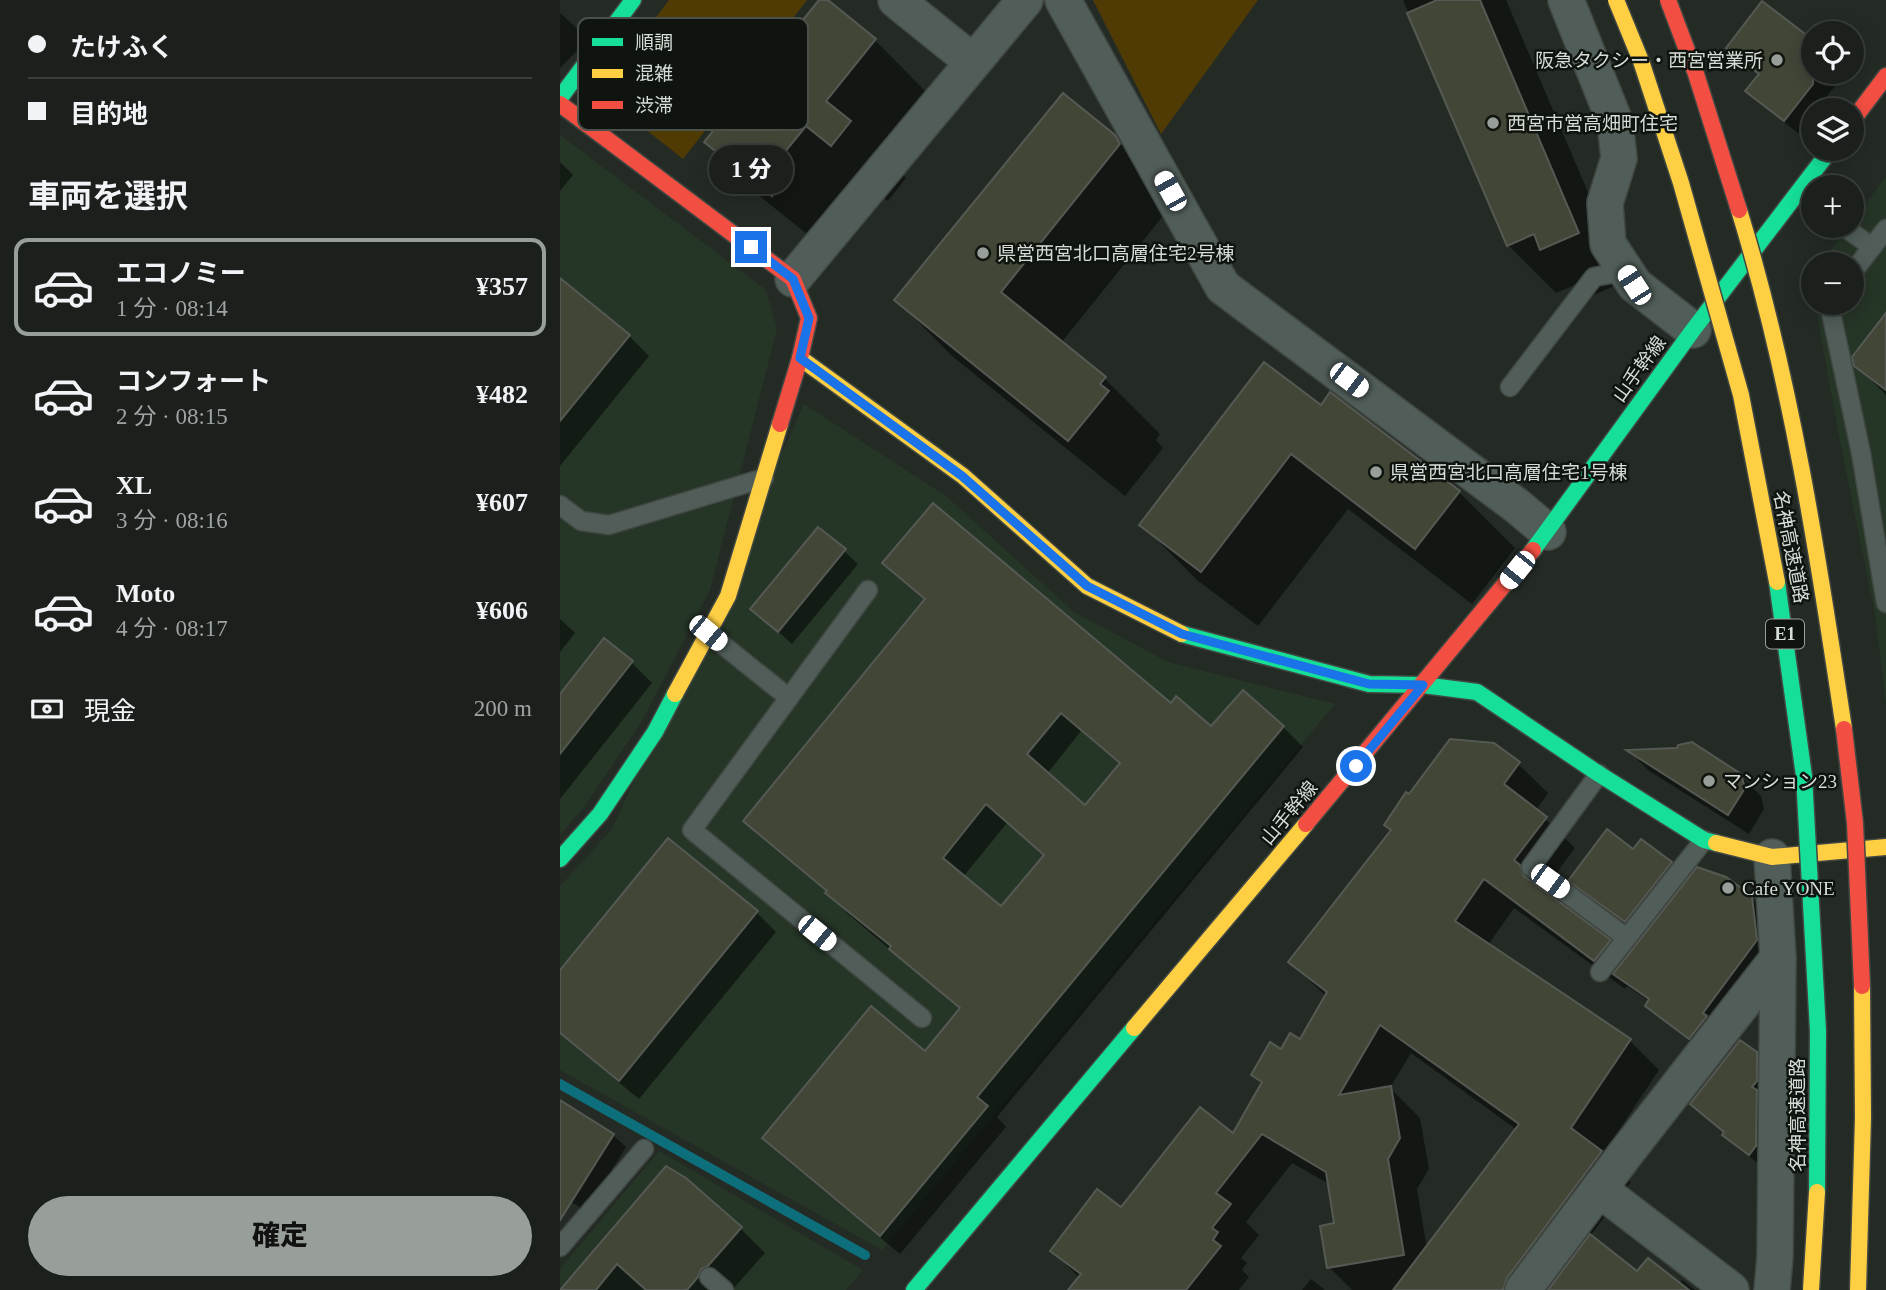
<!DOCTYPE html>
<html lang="ja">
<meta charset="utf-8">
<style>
body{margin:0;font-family:"Times New Roman","Noto Sans JP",serif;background:#242825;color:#f1f3f6;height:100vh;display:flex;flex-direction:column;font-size:26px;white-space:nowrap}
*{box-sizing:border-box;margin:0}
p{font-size:23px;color:#a0a3a3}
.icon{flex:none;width:38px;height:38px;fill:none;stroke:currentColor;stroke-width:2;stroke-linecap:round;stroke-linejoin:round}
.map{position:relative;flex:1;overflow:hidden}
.sheet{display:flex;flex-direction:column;background:#1b201c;width:560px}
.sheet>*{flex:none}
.banner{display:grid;align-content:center;height:154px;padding:0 28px;background:#1b201c}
.controls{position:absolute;left:1241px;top:21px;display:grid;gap:14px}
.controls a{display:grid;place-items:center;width:63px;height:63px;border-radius:50%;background:#1b201c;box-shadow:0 4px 18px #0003,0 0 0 2px #393e3b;font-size:35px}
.end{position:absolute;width:32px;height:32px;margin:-16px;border:9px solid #1a73e8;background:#fff;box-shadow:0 0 0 4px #fff}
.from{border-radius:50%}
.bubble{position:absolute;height:49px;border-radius:24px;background:#1b201c;box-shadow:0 4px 18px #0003,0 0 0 2px #393e3b;font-size:23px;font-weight:800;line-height:49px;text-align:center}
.car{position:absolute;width:21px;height:42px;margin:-21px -10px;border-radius:9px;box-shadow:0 0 5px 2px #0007;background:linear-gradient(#fff 24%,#345 0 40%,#fff 0 76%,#345 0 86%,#fff 0)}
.banner b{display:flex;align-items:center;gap:24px;height:66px;font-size:26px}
.banner b+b{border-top:2px solid #393e3b}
.banner i{width:18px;height:18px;background:#f1f3f6}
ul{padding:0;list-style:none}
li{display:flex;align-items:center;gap:21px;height:98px;margin:0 14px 10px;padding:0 14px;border:4px solid transparent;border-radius:14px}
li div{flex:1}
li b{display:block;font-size:26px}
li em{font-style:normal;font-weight:800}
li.current{border-color:#989f98}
li>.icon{width:63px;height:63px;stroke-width:1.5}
h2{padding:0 28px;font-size:32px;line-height:84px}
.pay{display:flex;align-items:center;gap:18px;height:77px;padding:0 28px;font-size:26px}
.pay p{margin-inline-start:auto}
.cta{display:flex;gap:14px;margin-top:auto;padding:14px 28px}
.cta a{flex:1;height:80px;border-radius:42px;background:#989f98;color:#111;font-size:28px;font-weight:800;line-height:80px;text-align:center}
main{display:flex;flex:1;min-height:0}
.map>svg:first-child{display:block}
.built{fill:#253526}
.green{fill:#503b05}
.shadow{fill:#0007;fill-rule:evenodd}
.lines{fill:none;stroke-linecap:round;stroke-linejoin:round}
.stream{stroke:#0e6f7c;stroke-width:10}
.building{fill:#424637;stroke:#555953;stroke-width:2;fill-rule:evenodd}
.lane-casing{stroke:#414742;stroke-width:21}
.street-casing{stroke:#414742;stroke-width:38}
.fast-casing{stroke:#414742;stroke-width:19}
.slow-casing{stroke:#414742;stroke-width:19}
.jam-casing{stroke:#414742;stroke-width:19}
.lane{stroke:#505d59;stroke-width:18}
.street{stroke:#505d59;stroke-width:35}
.fast{stroke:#16e098;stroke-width:16}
.slow{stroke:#ffcf43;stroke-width:16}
.jam{stroke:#f24e42;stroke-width:16}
.fast-bridge-casing{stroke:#414742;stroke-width:19;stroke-linecap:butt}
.slow-bridge-casing{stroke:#414742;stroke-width:19;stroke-linecap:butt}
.jam-bridge-casing{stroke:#414742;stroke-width:19;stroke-linecap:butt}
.fast-bridge{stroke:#16e098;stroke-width:16}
.slow-bridge{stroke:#ffcf43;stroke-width:16}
.jam-bridge{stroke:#f24e42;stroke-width:16}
.route{stroke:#1a73e8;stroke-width:9}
.poi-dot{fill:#989f98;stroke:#0f140f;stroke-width:2.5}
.labels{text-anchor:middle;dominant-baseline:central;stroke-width:5;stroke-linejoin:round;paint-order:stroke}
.shield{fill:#0f140f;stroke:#9aa19a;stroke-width:2}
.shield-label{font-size:18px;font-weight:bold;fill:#d6ddd6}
.poi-label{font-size:19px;fill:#d6ddd6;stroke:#0f140f;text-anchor:start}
.street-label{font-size:19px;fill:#d6ddd6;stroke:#0f140f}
.key{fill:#0f140f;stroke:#4b504b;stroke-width:2}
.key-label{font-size:19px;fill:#d6ddd6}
</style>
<main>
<section class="sheet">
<div class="banner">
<b><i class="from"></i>たけふく</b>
<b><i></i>目的地</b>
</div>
<h2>車両を選択</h2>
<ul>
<li class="current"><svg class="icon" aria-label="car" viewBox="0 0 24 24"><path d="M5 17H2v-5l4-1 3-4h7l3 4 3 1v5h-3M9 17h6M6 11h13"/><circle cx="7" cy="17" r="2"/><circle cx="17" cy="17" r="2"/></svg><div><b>エコノミー</b><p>1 分 · 08:14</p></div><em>¥357</em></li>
<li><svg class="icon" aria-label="car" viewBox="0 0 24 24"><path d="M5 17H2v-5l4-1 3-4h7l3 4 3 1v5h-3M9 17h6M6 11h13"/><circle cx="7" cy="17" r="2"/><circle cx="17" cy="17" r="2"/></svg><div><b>コンフォート</b><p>2 分 · 08:15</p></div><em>¥482</em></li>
<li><svg class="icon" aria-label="car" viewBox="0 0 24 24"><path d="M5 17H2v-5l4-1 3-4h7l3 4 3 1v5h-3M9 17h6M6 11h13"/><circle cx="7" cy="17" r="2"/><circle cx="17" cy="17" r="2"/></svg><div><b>XL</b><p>3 分 · 08:16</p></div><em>¥607</em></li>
<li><svg class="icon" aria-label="car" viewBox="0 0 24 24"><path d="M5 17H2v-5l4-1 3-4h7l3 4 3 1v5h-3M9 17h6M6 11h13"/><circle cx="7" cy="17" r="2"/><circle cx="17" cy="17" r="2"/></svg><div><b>Moto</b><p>4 分 · 08:17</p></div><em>¥606</em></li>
</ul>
<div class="pay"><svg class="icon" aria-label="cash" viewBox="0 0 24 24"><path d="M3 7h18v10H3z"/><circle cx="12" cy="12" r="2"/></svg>現金<p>200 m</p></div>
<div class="cta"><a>確定</a></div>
</section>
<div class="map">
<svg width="1326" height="1290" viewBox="0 0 1326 1290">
<rect width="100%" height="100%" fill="#242b25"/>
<!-- built -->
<g class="built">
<path d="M0,135l206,155 11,39 -67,261 -69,133 -57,84 -24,28z"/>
<path d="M1326,177v527l-11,-90 -35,-173 -25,-138h37v-39h-32z"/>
<path d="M244,404l142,92 128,116 94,50 167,42 -453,546 -322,-180v-184l52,-57z"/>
<path d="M99,1151l204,119 -17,20h-286v-21z"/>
</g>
<!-- green -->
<g class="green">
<path d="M109,0h138l-124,159 -67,-53 -3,-26 15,-26z"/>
<path d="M533,0h165l-97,134z"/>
</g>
<!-- shadow -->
<g class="shadow">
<path d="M261,0h4l50,40 55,56 -47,59 23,23 -18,23 -26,-20 -34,70 -66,-53 -55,-56z"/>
<path d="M843,0h103l120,281 -37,16 -12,-13 -21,9 -48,-48z"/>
<path d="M0,13l29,26 -29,29z"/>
<path d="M1253,42v30h33l-30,38h-3v4l-15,19 -37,-29 -13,-13 12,-15 -32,-28z"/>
<path d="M554,136l57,57 4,8 -114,142 44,36 55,55 -4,6 7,8 -38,48 -173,-140 -55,-56z"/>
<path d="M0,162l13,13 -13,16z"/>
<path d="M0,280l69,56 20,20 -89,110z"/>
<path d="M1326,315v80l-30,-30 -2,-8z"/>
<path d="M761,407l138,85 56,56 -43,56 -124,-95 -90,117 -61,-46 -55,-55z"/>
<path d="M284,551l14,13 -66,80 -39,-35z"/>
<path d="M325,563l286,142 41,24 71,-2 20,20 -306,370 9,10 -106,127 -116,-96 -20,-20 161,-85 36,-43 -114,-97 -19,-20 -63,-52 -20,-20 181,-220zM521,731l40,34 -36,43 -38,-34zM447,823l38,33 -44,53 -38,-32z"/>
<path d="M0,619l15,14 -15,19z"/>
<path d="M44,641l28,22 20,20 -92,116v-102z"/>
<path d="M1070,752l110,23 21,21 3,13 -15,25 -101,-64z"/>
<path d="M958,764l30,29 -12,17 39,38 -32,43 67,50 17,18 124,-62 13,13 4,43 -66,98 -42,-33 -13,-13 3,-3 -23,-16 -2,3 -111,-81 -26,37 141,95 30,30 -56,84 28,28 -41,54 48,38 40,10 4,-4 13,10h-343l-23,-23 7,-42 -7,-41 -37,-21 -46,59 13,13 -18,23 6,5 -5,7 7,7 -10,13h-168l9,-12 -28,-27 69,-41 112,-75 29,-51 -9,-9 29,-24 18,-10 26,-45 -36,-34 103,-131 17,-35zM851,1053l106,77 -90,118 -10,-59 12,-20 -9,-51 -30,-30z"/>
<path d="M108,841l89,72 19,19 -137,167 -79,-65v-61z"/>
<path d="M1081,841l43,36 -45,57 -55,-40 -13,-14 63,-29z"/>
<path d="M1196,1054l14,13 -7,100 -25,-19 -13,-15 -33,-29z"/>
<path d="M0,1104l53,31 13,12 -40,64 -26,-16z"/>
<path d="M107,1168l74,61 24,24 -33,37h-153z"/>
<path d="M751,1279l14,11h-23z"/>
</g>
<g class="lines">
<!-- stream -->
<path class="stream" d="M0,1084l305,171"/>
</g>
<!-- building -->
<g class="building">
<path d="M259,0h9l48,39 -50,62 25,20 -20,25 -25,-20 -31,38 14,11 -17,21 -68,-54z"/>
<path d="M877,0h43l99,233 -39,17 -6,-16 -27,12 -100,-233z"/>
<path d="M1202,1l51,39v44l-29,37 -39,-30 14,-17 -33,-26z"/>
<path d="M503,93l52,42 5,9 -119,148 105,85 -6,7 9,7 -41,50 -174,-141z"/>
<path d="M0,278l70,57 -70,86z"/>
<path d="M1326,313v77l-32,-24 -2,-9z"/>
<path d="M704,362l57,43 9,-13 130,99 -45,58 -124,-95 -90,118 -62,-47z"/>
<path d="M373,503l238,200 5,-7 35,30 32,-36 41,36 -307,371 11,9 -108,130 -118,-98 109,-132 54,45 35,-43 -71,-59 2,-3 -66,-53 2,-2 -84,-70 182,-222 -43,-36zM501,713l59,50 -35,42 -58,-51zM426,804l58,51 -43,51 -58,-48z"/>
<path d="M258,527l28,22 -68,83 -28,-23z"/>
<path d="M44,638l29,23 -73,93v-60z"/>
<path d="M890,739l44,4 26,19 -16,22 43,33 -33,43 6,5 4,11 87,64 -17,21 -110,-82 -29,42 176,118 -60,89 31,23 -95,127 -4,12h-110l126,-166 -139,-99 -41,70 52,-9 9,52 -12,21 16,96 -77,13 -7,-42 14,-3 -8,-51 -64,-38 -46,59 15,11 -19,24 6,4 -5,8 8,6 -35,44h-118l13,-16 -31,-23 47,-62 24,18 79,-100 33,26 29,-51 -11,-7 19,-33 11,7 9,-16 10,6 27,-47 -39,-30 103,-132 -7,-5 22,-33 3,2z"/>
<path d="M1132,742l49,32 4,14 -17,27 -102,-65 51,-2 1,-3z"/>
<path d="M1047,829l26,20 8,-10 31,23 -47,60 -57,-41z"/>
<path d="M108,838l90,73 -139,170 -59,-48v-63z"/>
<path d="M1137,867l29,10 26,19 5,44 -54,73 4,3 -18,23 -44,-33 4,-7 -36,-25z"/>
<path d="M1180,1040l17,12v29l-5,6 5,3 -1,56 -7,9 -27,-20 2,-3 -34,-28z"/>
<path d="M0,1100l54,34 -54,86z"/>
<path d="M106,1166l20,12 56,49 -34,39 -7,3 -3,8 -11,13h-41l-29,-26 -21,26h-36z"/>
<path d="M1030,1234l47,37 11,-13 41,32h-141z"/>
</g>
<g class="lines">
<!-- lane casing -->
<g class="lane-casing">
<g id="lane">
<path d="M1283,226l29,21"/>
<path d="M1292,273l34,-44"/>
<path d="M1269,303l32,150 25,150"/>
<path d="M950,387l84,-110 32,-6"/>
<path d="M0,505l21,16 28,4 155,-47"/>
<path d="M308,590l-176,240 230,188"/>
<path d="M148,633l81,65"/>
<path d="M1039,774l-68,93 96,71"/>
<path d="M1040,972l104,-132"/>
<path d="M0,1247l84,-98"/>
<path d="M149,1277l15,13"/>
</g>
</g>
<!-- street casing -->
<g class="street-casing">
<g id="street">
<path d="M336,0l77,62"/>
<path d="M503,0l160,287 294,219 31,26"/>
<path d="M1006,0l49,122 4,36 -14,45 3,41 27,41 58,45"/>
<path d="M233,279l232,-279"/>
<path d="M1039,1189l132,101"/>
<path d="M963,1290l103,-137 152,-195"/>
<path d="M1212,1290l3,-33 3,-299 -6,-101"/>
</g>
</g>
<!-- fast casing -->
<g class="fast-casing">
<g id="fast">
<path d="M0,98l73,-98"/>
<path d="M973,550l160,-220 138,-181"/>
<path d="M622,634l187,50 54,1 54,7 122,82 105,66 12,3"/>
<path d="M0,859l40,-45 55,-82 20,-38"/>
<path d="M354,1290l220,-262"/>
</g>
</g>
<!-- slow casing -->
<g class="slow-casing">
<g id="slow">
<path d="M240,358l163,118 124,110 95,48"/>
<path d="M115,694l53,-98 52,-172"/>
<path d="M1156,843l56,14 114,-10"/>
<path d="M574,1028l172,-204"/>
</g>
</g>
<!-- jam casing -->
<g class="jam-casing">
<g id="jam">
<path d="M0,104l233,175 16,39 -9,40 -20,66"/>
<path d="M1292,121l34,-45"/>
<path d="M746,824l227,-274"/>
</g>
</g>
<!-- lane -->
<use href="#lane" class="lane"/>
<!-- street -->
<use href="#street" class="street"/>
<!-- fast -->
<use href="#fast" class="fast"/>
<!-- slow -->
<use href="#slow" class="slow"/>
<!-- jam -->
<use href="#jam" class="jam"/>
<!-- fast-bridge casing -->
<g class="fast-bridge-casing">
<path id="fast-bridge" d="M1217,582l27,194 14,255 -1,161"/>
</g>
<!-- slow-bridge casing -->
<g class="slow-bridge-casing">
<g id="slow-bridge">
<path d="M1056,0l25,61 40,122 60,212 36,187"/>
<path d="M1179,210c52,169 79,345 105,519"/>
<path d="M1251,1290l6,-98"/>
<path d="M1298,1290l5,-172 -1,-132"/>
</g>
</g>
<!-- jam-bridge casing -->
<g class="jam-bridge-casing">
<g id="jam-bridge">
<path d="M1108,0l28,74 43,136"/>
<path d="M1284,729l11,94 7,163"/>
</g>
</g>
<!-- fast-bridge -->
<use href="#fast-bridge" class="fast-bridge"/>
<!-- slow-bridge -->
<use href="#slow-bridge" class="slow-bridge"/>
<!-- jam-bridge -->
<use href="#jam-bridge" class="jam-bridge"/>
</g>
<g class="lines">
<!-- route -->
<path class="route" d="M191,247l42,32 16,39 -9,40 162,118 125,110 95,48 187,50 54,1 -67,81"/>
</g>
<!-- markers -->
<g class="poi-dot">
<circle cx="1217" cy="60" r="7"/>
<circle cx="933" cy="123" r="7"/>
<circle cx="423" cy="253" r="7"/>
<circle cx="816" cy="472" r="7"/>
<circle cx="1149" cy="781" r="7"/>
<circle cx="1168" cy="888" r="7"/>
</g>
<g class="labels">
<!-- shield labels -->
<rect class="shield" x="1206" y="619.5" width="38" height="29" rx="5"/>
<g class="shield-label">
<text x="1225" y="634">E1</text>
</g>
<!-- poi labels -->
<g class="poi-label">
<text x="1203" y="60" text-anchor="end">阪急タクシー・西宮営業所</text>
<text x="947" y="123">西宮市営高畑町住宅</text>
<text x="437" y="253">県営西宮北口高層住宅2号棟</text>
<text x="830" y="472">県営西宮北口高層住宅1号棟</text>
<text x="1163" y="781">マンション23</text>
<text x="1182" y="888">Cafe YONE</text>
</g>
<!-- street labels -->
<g class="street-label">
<text transform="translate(1079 369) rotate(-54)">山手幹線</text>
<text transform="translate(1231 547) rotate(79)">名神高速道路</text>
<text transform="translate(729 813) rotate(-50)">山手幹線</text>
<text transform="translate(1237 1115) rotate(-90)">名神高速道路</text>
</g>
</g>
<!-- legend -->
<rect x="18" y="18" width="230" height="112" rx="10" class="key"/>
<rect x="32" y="38" width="31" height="8" fill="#16e098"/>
<rect x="32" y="69" width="31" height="9" fill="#ffcf43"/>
<rect x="32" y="101" width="31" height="8" fill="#f24e42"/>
<g class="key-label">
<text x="75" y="49">順調</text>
<text x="75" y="80">混雑</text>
<text x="75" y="112">渋滞</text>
</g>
</svg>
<div class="controls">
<a><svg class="icon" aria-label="locate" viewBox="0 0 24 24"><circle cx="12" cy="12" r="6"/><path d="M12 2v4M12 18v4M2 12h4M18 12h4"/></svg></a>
<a><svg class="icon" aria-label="layers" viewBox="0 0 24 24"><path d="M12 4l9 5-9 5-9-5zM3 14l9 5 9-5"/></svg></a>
<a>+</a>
<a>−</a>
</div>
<i class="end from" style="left:796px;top:766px"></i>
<i class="end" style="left:191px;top:247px"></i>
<div class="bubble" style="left:149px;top:145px;width:84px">1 分</div>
<i class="car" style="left:610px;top:191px;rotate:331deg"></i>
<i class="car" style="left:1074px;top:285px;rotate:327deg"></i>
<i class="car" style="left:789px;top:380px;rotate:127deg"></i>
<i class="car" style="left:957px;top:570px;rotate:219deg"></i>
<i class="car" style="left:148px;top:633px;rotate:129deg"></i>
<i class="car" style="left:990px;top:881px;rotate:126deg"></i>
<i class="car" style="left:257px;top:933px;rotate:129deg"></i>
</div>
</main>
